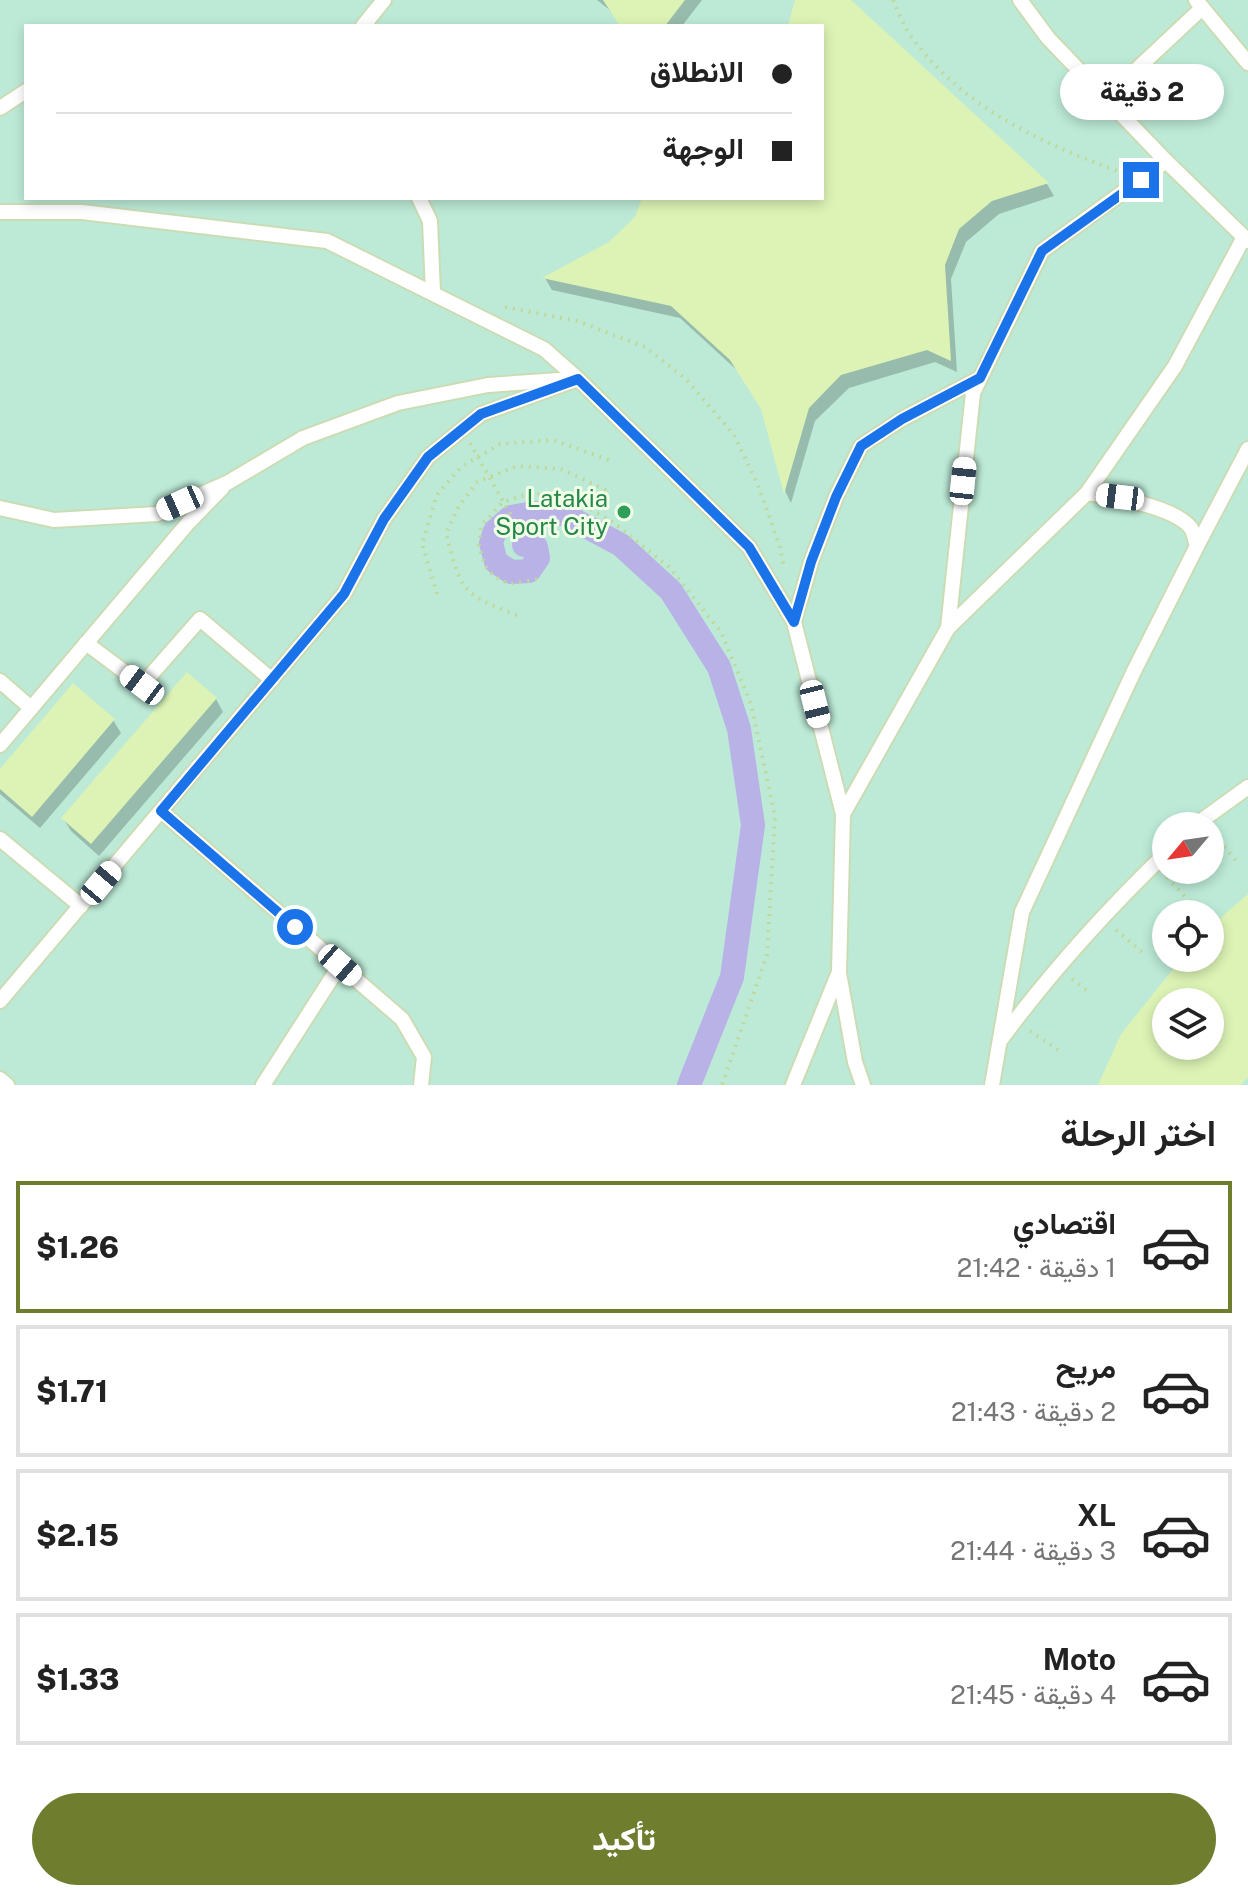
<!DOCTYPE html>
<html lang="ar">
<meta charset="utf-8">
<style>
body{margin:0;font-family:"Public Sans",Vazirmatn,sans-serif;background:#f6f6f6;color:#222;direction:rtl;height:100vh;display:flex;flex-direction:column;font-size:30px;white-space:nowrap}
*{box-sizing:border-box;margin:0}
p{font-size:26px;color:#767676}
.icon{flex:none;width:44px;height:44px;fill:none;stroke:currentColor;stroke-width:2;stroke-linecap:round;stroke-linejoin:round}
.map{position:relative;height:1085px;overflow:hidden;direction:ltr}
.details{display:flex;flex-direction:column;background:#fff;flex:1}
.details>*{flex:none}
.top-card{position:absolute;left:24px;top:24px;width:800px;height:176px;border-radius:0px;box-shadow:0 4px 12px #0003;direction:rtl;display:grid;align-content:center;height:176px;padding:0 32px;background:#fff}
.needle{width:52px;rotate:241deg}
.fabs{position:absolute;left:1152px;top:812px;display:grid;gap:16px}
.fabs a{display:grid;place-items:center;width:72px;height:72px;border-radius:50%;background:#fff;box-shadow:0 4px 12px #0003;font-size:40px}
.end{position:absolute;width:36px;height:36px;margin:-18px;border:10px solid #1a73e8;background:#fff;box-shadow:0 0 0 4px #fff}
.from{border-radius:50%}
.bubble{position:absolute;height:56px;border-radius:28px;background:#fff;box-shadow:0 4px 12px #0003;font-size:26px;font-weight:800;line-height:56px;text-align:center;direction:rtl}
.car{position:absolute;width:24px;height:48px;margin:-24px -12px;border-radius:10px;box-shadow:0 0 6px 2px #0007;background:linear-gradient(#fff 24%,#345 0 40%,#fff 0 76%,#345 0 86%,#fff 0)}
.top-card b{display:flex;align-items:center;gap:28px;height:76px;font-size:30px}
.top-card b+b{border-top:2px solid #e0e0e0}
.top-card i{width:20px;height:20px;background:#222}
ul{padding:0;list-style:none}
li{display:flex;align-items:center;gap:24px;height:132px;margin:0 16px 12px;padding:0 16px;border:4px solid #e0e0e0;border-radius:0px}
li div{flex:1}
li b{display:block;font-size:30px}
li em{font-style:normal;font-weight:800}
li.on{border-color:#6e7d2e}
li>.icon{width:72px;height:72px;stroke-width:1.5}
h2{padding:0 32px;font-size:36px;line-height:96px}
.button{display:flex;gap:16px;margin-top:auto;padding:16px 32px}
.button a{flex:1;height:92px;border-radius:48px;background:#6e7d2e;color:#fff;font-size:32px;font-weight:800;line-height:92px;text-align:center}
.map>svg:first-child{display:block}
.green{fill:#bdead7;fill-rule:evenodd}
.shadow{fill:#0003}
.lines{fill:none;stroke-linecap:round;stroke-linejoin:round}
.canal{stroke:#b9b2e7;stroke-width:24}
.building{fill:#dcf3b5;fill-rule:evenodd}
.lane-casing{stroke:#cbdcb5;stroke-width:18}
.path{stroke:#c1d898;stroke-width:4;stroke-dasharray:2 6;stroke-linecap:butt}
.lane{stroke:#fff;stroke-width:14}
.route{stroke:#1a73e8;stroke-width:10}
.leisure-dot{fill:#2e9e5b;stroke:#f0ffe5;stroke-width:3}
.labels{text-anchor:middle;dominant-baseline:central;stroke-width:6;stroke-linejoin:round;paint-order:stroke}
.leisure-label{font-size:24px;fill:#27864d;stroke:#f0ffe5;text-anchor:end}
</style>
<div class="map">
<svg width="1248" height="1085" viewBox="0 0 1248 1085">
<rect width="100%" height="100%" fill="#ebfdde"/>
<!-- green -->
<path class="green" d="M0,0h1248v1085h-1248zM26,26h796v172h-796zM1166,826h44v44h-44zM1166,914h44v44h-44zM1166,1002h44v44h-44z"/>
<!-- shadow -->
<g class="shadow">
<path d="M597,0h105l-20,26h-60l-6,-11z"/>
<path d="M797,0h51l199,184 7,12 -55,18 -33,28 -15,37 6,93 -22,-10 -86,26 -34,33 -24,82 -5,-10 -23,-82 -23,-38 -60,-55 -128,-28 -7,-12 66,-35 26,-25 7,-20h178v-172h-31z"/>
<path d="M216,699l7,13 -124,144 -28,-25 -8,-13z"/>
<path d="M113,720l8,13 -81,95 -40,-34v-22z"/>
</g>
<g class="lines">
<!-- canal -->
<path class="canal" d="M524,545l12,2 2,11 -9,13 -18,1 -15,-10 -5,-19 4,-12 16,-14 22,-4 30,1 58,31 50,46 48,76 20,62 14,96 -21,152 -43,108"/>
</g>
<!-- building -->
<g class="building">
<path d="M603,0h82l-20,26h-45z"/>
<path d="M795,0h56l198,183 -57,18 -33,28 -14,36 6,96 -24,-11 -86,25 -32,33 -25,86 -23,-85 -31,-49 -59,-54 -129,-28 67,-36 26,-25 7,-19h180v-172h-34z"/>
<path d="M187,672l30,26 -126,146 -30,-26z"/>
<path d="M73,683l42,36 -83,98 -32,-28v-20z"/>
<path d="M1248,894v183l-7,8h-143l23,-51 61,-76h28v-31zM1166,1002h44v44h-44z"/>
</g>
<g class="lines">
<!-- lane casing -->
<g class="lane-casing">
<g id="lane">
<path d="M1020,0l28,38 118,123 82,80"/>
<path d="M1196,0l52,63"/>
<path d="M363,26l21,-26"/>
<path d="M1106,98l95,-89"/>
<path d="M0,108l26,-17"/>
<path d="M419,198l11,23 3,72"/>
<path d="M0,212h82l245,29 217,108 34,30 171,168 45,75 49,192 -4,158 -46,113"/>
<path d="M0,508l54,12 103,-6 70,-31 76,-45 95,-35 90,-18 71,-5"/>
<path d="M1197,546l51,-97"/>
<path d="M794,622l17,-60 25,-65 25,-51 41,-27 78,-41"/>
<path d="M948,628l25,-235 69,-142 124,-90"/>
<path d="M86,643l56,42 58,-66 72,61"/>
<path d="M0,681l31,27"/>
<path d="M0,745l188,-222 34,-35"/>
<path d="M161,811l241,208 22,38 -3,28"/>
<path d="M843,814l105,-186 139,-135 88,-127 69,-129"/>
<path d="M1194,826l54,-39"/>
<path d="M0,839l81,67"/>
<path d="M839,973l16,89 8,23"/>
<path d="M0,1001l344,-407 40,-75 44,-62 53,-43 97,-35"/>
<path d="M1002,1038c49,-66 104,-127 164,-185"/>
<path d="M0,1079l7,6"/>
<path d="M263,1085l77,-120"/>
<path d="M992,1085l30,-173 112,-241 63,-125c-2,-5 -3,-15 -7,-19 -16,-20 -78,-31 -103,-34"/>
</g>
</g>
<!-- path -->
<g class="path">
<path d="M893,0c6,13 11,28 20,39 51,69 128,104 207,133"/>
<path d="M505,307l72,14 68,26 41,32 48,56 24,50 22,62 4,21"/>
<path d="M470,443l52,92"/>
<path d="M537,579l-27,5 -15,-7 -10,-11 -6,-21 2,-19 22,-24 21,-7 23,-1 28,6 39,23 55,44 52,65 30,72 24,112 -8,139 -45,130"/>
<path d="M437,594l-15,-50 15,-49 24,-28 39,-23 53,-4 56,20"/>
<path d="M517,615c-57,-21 -56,-25 -71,-82l13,-27 18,-24 40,-16 44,3 45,21"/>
<path d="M1214,834l24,29"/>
<path d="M1167,877l25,27"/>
<path d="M1116,930l26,22"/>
<path d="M1072,979l18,14"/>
<path d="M1030,1031l28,19"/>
</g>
<!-- lane -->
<use href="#lane" class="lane"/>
</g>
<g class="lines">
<!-- route -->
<path class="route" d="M295,927l-134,-116 183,-217 40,-75 44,-62 53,-43 97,-35 171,168 45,75 17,-60 25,-65 25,-51 41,-27 78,-41 62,-127 99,-71"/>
</g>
<!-- markers -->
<circle class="leisure-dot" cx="624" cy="512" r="8"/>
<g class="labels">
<!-- leisure labels -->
<g class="leisure-label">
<text x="608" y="498">Latakia<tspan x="608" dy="28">Sport City</tspan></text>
</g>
</g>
</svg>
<div class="fabs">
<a><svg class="needle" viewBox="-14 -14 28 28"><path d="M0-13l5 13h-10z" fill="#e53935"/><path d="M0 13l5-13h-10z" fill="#767676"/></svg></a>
<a><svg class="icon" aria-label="locate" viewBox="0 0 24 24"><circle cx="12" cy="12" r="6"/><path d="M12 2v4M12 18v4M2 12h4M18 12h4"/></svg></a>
<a><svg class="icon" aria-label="layers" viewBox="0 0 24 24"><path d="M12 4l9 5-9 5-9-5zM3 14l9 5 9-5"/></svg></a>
</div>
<i class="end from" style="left:295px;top:927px"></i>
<i class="end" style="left:1141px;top:180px"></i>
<div class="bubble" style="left:1060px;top:64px;width:164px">2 دقيقة</div>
<i class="car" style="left:963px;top:481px;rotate:6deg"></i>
<i class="car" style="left:1120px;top:497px;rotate:277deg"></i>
<i class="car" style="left:180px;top:503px;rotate:246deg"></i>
<i class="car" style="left:142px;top:685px;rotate:307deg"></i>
<i class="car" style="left:815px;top:704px;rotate:166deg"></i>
<i class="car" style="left:101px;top:883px;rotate:40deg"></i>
<i class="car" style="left:340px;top:965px;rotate:131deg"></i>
<div class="top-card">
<b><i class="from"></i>الانطلاق</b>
<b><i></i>الوجهة</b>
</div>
</div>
<section class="details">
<h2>اختر الرحلة</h2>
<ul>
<li class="on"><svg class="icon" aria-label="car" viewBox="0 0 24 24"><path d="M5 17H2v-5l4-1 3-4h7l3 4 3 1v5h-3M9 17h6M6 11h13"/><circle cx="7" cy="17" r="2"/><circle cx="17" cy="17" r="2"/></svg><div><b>اقتصادي</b><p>1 دقيقة · 21:42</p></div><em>$1.26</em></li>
<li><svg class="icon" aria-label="car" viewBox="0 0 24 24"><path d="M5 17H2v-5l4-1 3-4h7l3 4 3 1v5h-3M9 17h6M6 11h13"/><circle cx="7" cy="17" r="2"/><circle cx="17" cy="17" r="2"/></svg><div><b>مريح</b><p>2 دقيقة · 21:43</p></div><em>$1.71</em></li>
<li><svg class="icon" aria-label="car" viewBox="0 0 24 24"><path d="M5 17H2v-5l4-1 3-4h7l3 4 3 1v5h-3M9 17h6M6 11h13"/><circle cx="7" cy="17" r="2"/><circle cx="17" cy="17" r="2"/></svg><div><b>XL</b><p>3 دقيقة · 21:44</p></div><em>$2.15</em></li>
<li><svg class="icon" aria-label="car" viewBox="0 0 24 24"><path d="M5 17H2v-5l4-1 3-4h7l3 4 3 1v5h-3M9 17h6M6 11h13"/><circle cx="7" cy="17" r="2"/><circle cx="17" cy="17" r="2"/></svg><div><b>Moto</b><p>4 دقيقة · 21:45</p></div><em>$1.33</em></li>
</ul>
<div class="button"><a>تأكيد</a></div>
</section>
